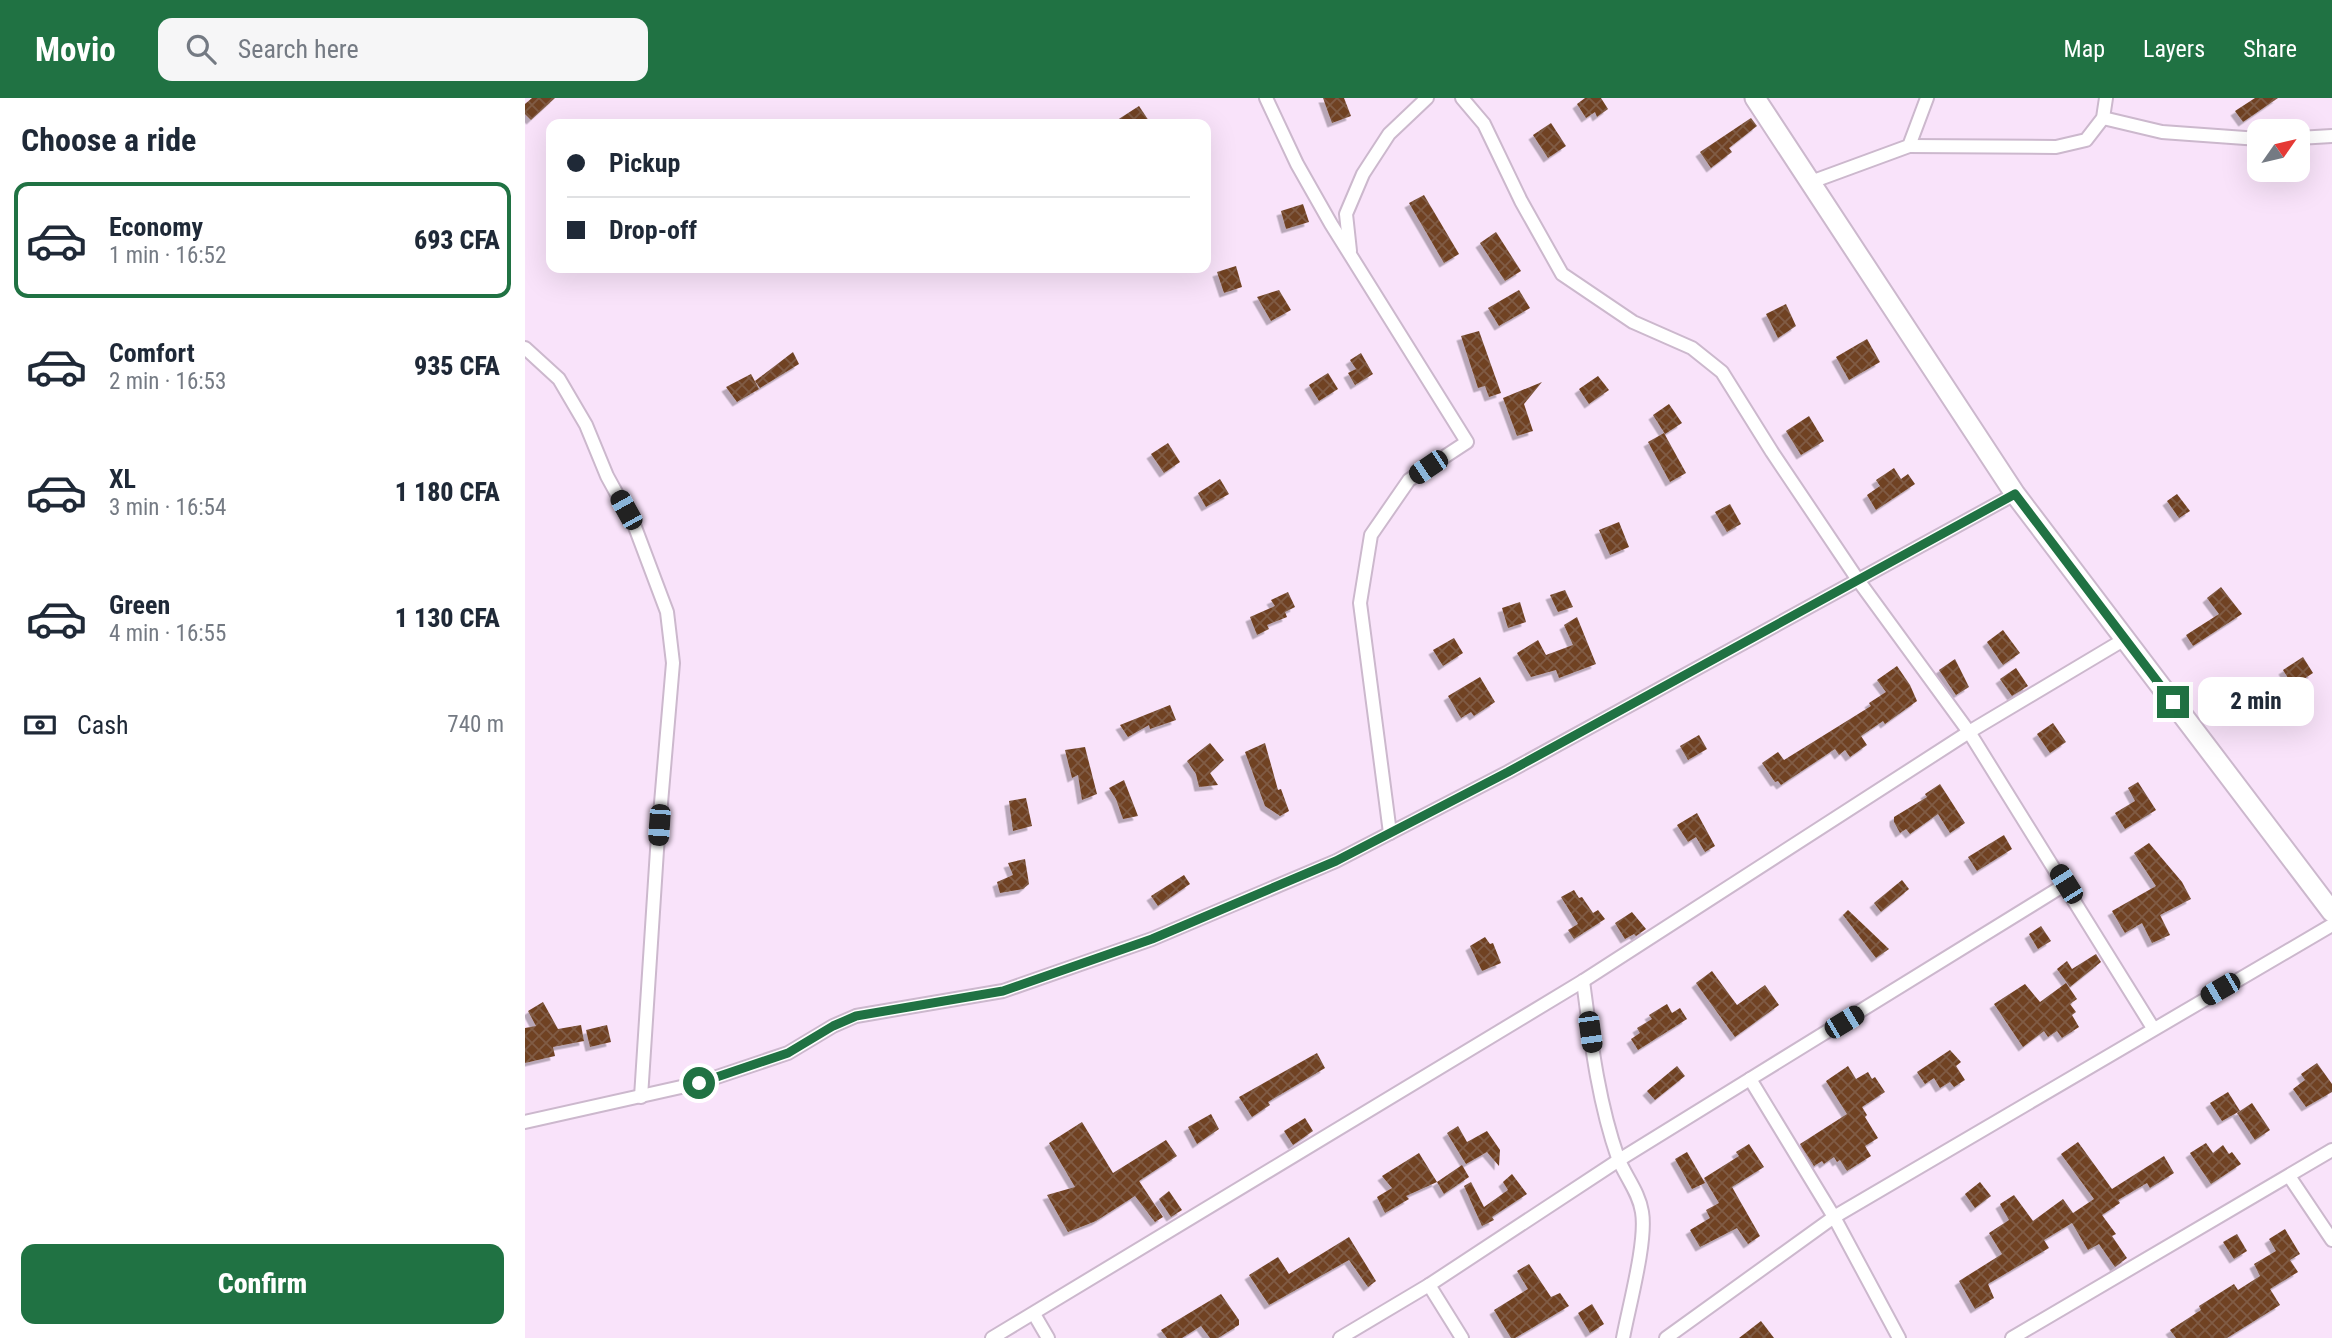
<!DOCTYPE html>
<meta charset="utf-8">
<style>
body{margin:0;font-family:"Roboto Condensed",sans-serif;background:#f6f6f7;color:#1f2937;height:100vh;display:flex;flex-direction:column;font-size:26px;white-space:nowrap}
*{box-sizing:border-box;margin:0}
p{font-size:23px;color:#747a83}
.icon{flex:none;width:38px;height:38px;fill:none;stroke:currentColor;stroke-width:2;stroke-linecap:round;stroke-linejoin:round}
.map{position:relative;flex:1;overflow:hidden}
.details{display:flex;flex-direction:column;background:#fff;width:525px}
.details>*{flex:none}
.top-card{position:absolute;left:21px;top:21px;width:665px;height:154px;border-radius:14px;box-shadow:0 7px 28px #0002;display:grid;align-content:center;height:154px;padding:0 21px;background:#fff}
.needle{width:46px;rotate:56deg}
.tools{position:absolute;left:1722px;top:21px;display:grid;gap:14px}
.tools a{display:grid;place-items:center;width:63px;height:63px;border-radius:14px;background:#fff;box-shadow:0 7px 28px #0002;font-size:35px}
.end{position:absolute;width:32px;height:32px;margin:-16px;border:9px solid #207243;background:#fff;box-shadow:0 0 0 4px #fff}
.from{border-radius:50%}
.bubble{position:absolute;height:49px;border-radius:14px;background:#fff;box-shadow:0 7px 28px #0002;font-size:23px;font-weight:800;line-height:49px;text-align:center}
.car{position:absolute;width:21px;height:42px;margin:-21px -10px;border-radius:9px;box-shadow:0 0 5px 2px #0007;background:linear-gradient(#222 24%,#8ab4d8 0 40%,#222 0 76%,#8ab4d8 0 86%,#222 0)}
.top-card b{display:flex;align-items:center;gap:24px;height:66px;font-size:26px}
.top-card b+b{border-top:2px solid #e0e1e3}
.top-card i{width:18px;height:18px;background:#1f2937}
ul{padding:0;list-style:none}
li{display:flex;align-items:center;gap:21px;height:116px;margin:0 14px 10px;padding:0 7px;border:4px solid transparent;border-radius:14px}
li div{flex:1}
li b{display:block;font-size:26px}
li em{font-style:normal;font-weight:800}
li.on{border-color:#207243}
li>.icon{width:63px;height:63px;stroke-width:1.5}
h2{padding:0 21px;font-size:32px;line-height:84px}
.pay{display:flex;align-items:center;gap:18px;height:77px;padding:0 21px;font-size:26px}
.pay p{margin-inline-start:auto}
.button{display:flex;gap:14px;margin-top:auto;padding:14px 21px}
.button a{flex:1;height:80px;border-radius:14px;background:#207243;color:#fff;font-size:28px;font-weight:800;line-height:80px;text-align:center}
header{display:flex;align-items:center;gap:42px;box-sizing:border-box;height:98px;padding:0 35px;background:#207243;color:#fff}
header strong{font-size:33px}
nav{display:flex;gap:38px;margin-inline-start:auto;font-size:24px}
.search{width:490px;height:63px;background:#f6f6f7;display:flex;align-items:center;gap:18px;box-sizing:border-box;padding:0 24px;border-radius:14px;color:#747a83;font-size:26px}
main{display:flex;flex:1;min-height:0}
.map>svg:first-child{display:block}
.building{fill:url(#building-cross-hatch);filter:url(#shadow)}
.lines{fill:none;stroke-linecap:round;stroke-linejoin:round}
.street-casing{stroke:#ccb8cd;stroke-width:16}
.secondary-casing{stroke:#ccb8cd;stroke-width:23}
.street{stroke:#fff;stroke-width:12}
.secondary{stroke:#fff;stroke-width:19}
.route{stroke:#207243;stroke-width:9}
</style>
<header>
<strong>Movio</strong>
<div class="search"><svg class="icon" aria-label="search" viewBox="0 0 24 24"><circle cx="10" cy="10" r="6"/><path d="M15 15l6 6"/></svg>Search here</div>
<nav><a>Map</a><a>Layers</a><a>Share</a></nav>
</header>
<main>
<section class="details">
<h2>Choose a ride</h2>
<ul>
<li class="on"><svg class="icon" aria-label="car" viewBox="0 0 24 24"><path d="M5 17H2v-5l4-1 3-4h7l3 4 3 1v5h-3M9 17h6M6 11h13"/><circle cx="7" cy="17" r="2"/><circle cx="17" cy="17" r="2"/></svg><div><b>Economy</b><p>1 min · 16:52</p></div><em>693 CFA</em></li>
<li><svg class="icon" aria-label="car" viewBox="0 0 24 24"><path d="M5 17H2v-5l4-1 3-4h7l3 4 3 1v5h-3M9 17h6M6 11h13"/><circle cx="7" cy="17" r="2"/><circle cx="17" cy="17" r="2"/></svg><div><b>Comfort</b><p>2 min · 16:53</p></div><em>935 CFA</em></li>
<li><svg class="icon" aria-label="car" viewBox="0 0 24 24"><path d="M5 17H2v-5l4-1 3-4h7l3 4 3 1v5h-3M9 17h6M6 11h13"/><circle cx="7" cy="17" r="2"/><circle cx="17" cy="17" r="2"/></svg><div><b>XL</b><p>3 min · 16:54</p></div><em>1 180 CFA</em></li>
<li><svg class="icon" aria-label="car" viewBox="0 0 24 24"><path d="M5 17H2v-5l4-1 3-4h7l3 4 3 1v5h-3M9 17h6M6 11h13"/><circle cx="7" cy="17" r="2"/><circle cx="17" cy="17" r="2"/></svg><div><b>Green</b><p>4 min · 16:55</p></div><em>1 130 CFA</em></li>
</ul>
<div class="pay"><svg class="icon" aria-label="cash" viewBox="0 0 24 24"><path d="M3 7h18v10H3z"/><circle cx="12" cy="12" r="2"/></svg>Cash<p>740 m</p></div>
<div class="button"><a>Confirm</a></div>
</section>
<div class="map">
<svg width="1807" height="1240" viewBox="0 0 1807 1240">
<defs>
<pattern id="building-cross-hatch" width="8" height="8" patternUnits="userSpaceOnUse" patternTransform="scale(1.75)"><rect width="8" height="8" fill="#6f4224"/><path d="M0 0l8 8M0 8l8-8" fill="none" stroke="#805b44"/></pattern>
<filter id="shadow"><feDropShadow dx="-4.5" dy="4.5" stdDeviation="0" flood-color="#0004"/></filter>
</defs>
<rect width="100%" height="100%" fill="#f9e3fa"/>
<!-- building -->
<g class="building">
<path d="M7,0h23l-24,22 -6,-6v-10z"/>
<path d="M798,0h21l7,18 -19,7z"/>
<path d="M1060,0h16l7,11 -11,8 -2,-5 -9,6 -9,-14z"/>
<path d="M1730,0h23l-35,24 -8,-11z"/>
<path d="M614,8l12,18h-40z"/>
<path d="M1226,20l6,8 -28,22 3,4 -21,16 -11,-16z"/>
<path d="M1026,25l15,23 -18,12 -15,-23z"/>
<path d="M899,97l35,59 -15,9 -35,-60z"/>
<path d="M778,106l6,18 -23,7 -5,-18z"/>
<path d="M971,134l25,39 -16,10 -25,-38z"/>
<path d="M711,168l6,21 -18,6 -7,-21z"/>
<path d="M754,192l12,20 -20,11 -14,-24z"/>
<path d="M994,192l11,18 -31,18 -11,-18z"/>
<path d="M1261,206l10,22 -18,12 -12,-24z"/>
<path d="M954,233l22,62 -12,4 -4,-11 -7,2 -17,-52z"/>
<path d="M1342,241l13,23 -31,18 -13,-23z"/>
<path d="M268,254l6,12 -39,24 -5,-7z"/>
<path d="M836,255l12,21 -18,11 -7,-12 8,-4 -6,-9z"/>
<path d="M803,275l10,16 -19,12 -10,-16z"/>
<path d="M226,276l8,15 -22,13 -11,-15z"/>
<path d="M1073,278l11,14 -20,14 -10,-15z"/>
<path d="M1017,284l-18,22 9,27 -16,5 -14,-38z"/>
<path d="M1144,306l13,19 -17,11 -12,-19z"/>
<path d="M1284,318l15,25 -23,14 -15,-24z"/>
<path d="M1139,335l22,40 -16,9 -22,-40z"/>
<path d="M643,345l12,19 -16,11 -13,-19z"/>
<path d="M1369,370l7,11 7,-5 7,10 -39,26 -9,-15 13,-9 -4,-6z"/>
<path d="M695,381l9,15 -23,13 -8,-14z"/>
<path d="M1652,396l13,17 -11,7 -12,-17z"/>
<path d="M1205,406l11,20 -14,8 -12,-20z"/>
<path d="M1094,424l10,25 -19,8 -11,-25z"/>
<path d="M1696,489l21,27 -49,32 -7,-11 33,-21 -12,-16z"/>
<path d="M1040,492l8,17 -15,5 -8,-17z"/>
<path d="M763,494l7,15 -10,5 2,5 -20,8 2,4 -12,6 -7,-18 25,-11 -4,-6z"/>
<path d="M995,504l6,20 -18,6 -6,-20z"/>
<path d="M1052,519l19,47 -37,14 -3,-8 -25,7 -14,-24 21,-13 8,15 27,-10 -9,-20z"/>
<path d="M1478,532l17,23 -17,12 -16,-23z"/>
<path d="M929,540l9,15 -20,13 -10,-16z"/>
<path d="M1778,559l10,16 -20,13 -10,-16z"/>
<path d="M1430,561l14,28 -13,8 -17,-25z"/>
<path d="M1372,568l13,19 7,16 -32,23 -2,-3 -22,15 6,9 -17,12 -5,-7 -6,5 -4,-6 -54,36 -3,-4 -3,1 -13,-19 16,-11 6,8 87,-54 -2,-3 17,-11 -9,-12z"/>
<path d="M1491,570l12,18 -16,10 -12,-17z"/>
<path d="M955,579l15,25 -21,14 -3,-4 -10,6 -13,-22z"/>
<path d="M645,607l6,15 -26,9 -1,-4 -21,12 -8,-12z"/>
<path d="M1528,625l13,19 -16,11 -13,-19z"/>
<path d="M1174,637l8,14 -19,11 -8,-14z"/>
<path d="M685,645l14,17 -14,13 8,12 -19,2 -3,-13 -9,-13z"/>
<path d="M740,645l13,47 3,-1 8,22 -9,5 -15,-10 -20,-54z"/>
<path d="M560,649l12,47 -15,6 -4,-25 -6,3 -7,-28z"/>
<path d="M599,682l14,36 -15,3 -7,-20 -7,-11z"/>
<path d="M1613,684l18,28 -31,19 -10,-16 20,-12 -7,-13z"/>
<path d="M1415,686l25,39 -15,10 -12,-19 -28,20 -4,-5 -6,4 -6,-11v-5l33,-20 -2,-3z"/>
<path d="M501,700l6,28 -19,5 -4,-30z"/>
<path d="M1172,715l18,33 -10,6 -9,-15 -8,5 -11,-17z"/>
<path d="M1479,737l8,14 -35,22 -9,-14z"/>
<path d="M1624,745l33,39 9,17 -31,16 10,20 -18,8 -10,-20 -17,10 -13,-22 44,-25 -22,-33z"/>
<path d="M500,761l4,25 -6,5 -23,4 -3,-11 16,-7 -5,-12z"/>
<path d="M659,777l6,9 -32,22 -7,-10z"/>
<path d="M1377,782l7,9 -28,23 -7,-9z"/>
<path d="M1049,792l5,8 3,-1 11,16 5,-3 7,9 -31,20 -6,-9 10,-6 -17,-27z"/>
<path d="M1323,812l41,39 -13,9 -33,-43z"/>
<path d="M1107,814l14,17 -10,7 -2,-2 -9,5 -10,-16z"/>
<path d="M1516,828l10,15 -13,8 -9,-15z"/>
<path d="M960,839l5,7 3,-1 8,20 -19,8 -12,-25z"/>
<path d="M1571,856l5,8 -31,25 -13,-18 10,-8 5,8z"/>
<path d="M1187,873l25,34 28,-20 14,20 -44,32 -39,-54z"/>
<path d="M1541,885l11,16 -7,5 6,8 -4,3 7,12 -17,11 -5,-7 -9,6 -4,-6 -21,16 -29,-43 31,-20 15,18z"/>
<path d="M18,904l15,27 23,-4 3,16 -31,6 2,9 -30,7v-35l11,-2 -8,-15z"/>
<path d="M1142,906l5,9 8,-5 7,11 -49,31 -7,-11 9,-6 -3,-5 15,-9 -3,-4z"/>
<path d="M82,927l4,17 -21,5 -4,-17z"/>
<path d="M1425,952l11,12 -5,4 9,14 -11,7 -4,-5 -10,6 -6,-10 -9,6 -8,-12z"/>
<path d="M792,955l8,15 -57,34 2,3 -18,12 -13,-20z"/>
<path d="M1792,965l15,21v8l-26,15 -13,-18 12,-9 -4,-6z"/>
<path d="M1152,968l8,10 -30,24 -8,-9z"/>
<path d="M1323,968l8,13 12,-7 4,7 3,-2 10,15 -23,15 5,8 -2,2 13,21 -13,8 6,10 -24,15 -7,-11 -3,2 -3,-5 -10,7 -2,-3 -8,5 -14,-22 47,-30 -21,-33z"/>
<path d="M1703,994l12,19 -18,10 -12,-18z"/>
<path d="M1727,1005l18,27 -15,10 -18,-27z"/>
<path d="M686,1016l8,15 -22,15 -9,-17z"/>
<path d="M780,1020l8,13 -20,14 -9,-14z"/>
<path d="M557,1024l31,51 53,-33 11,16 -38,25 24,36 -8,5 -20,-26 -39,25 -28,11 -21,-37 28,-8 -26,-44z"/>
<path d="M933,1028l9,16 20,-11 13,19 -1,16 -12,-14 -21,12 -19,-31z"/>
<path d="M1553,1044l34,47 52,-33 10,17 -24,15 -3,-5 -29,17 2,3 -18,12 14,19 -4,2 15,22 -12,9 -16,-23 -11,6 -16,-27 -28,17 5,8 -61,36 6,14 -19,11 -16,-28 43,-27 -13,-21 20,-13 -9,-16 14,-9 19,26 30,-22 10,14 21,-14 -33,-45z"/>
<path d="M1681,1045l7,10 10,-8 6,9 3,-2 9,12 -30,20 -21,-31z"/>
<path d="M1224,1046l15,23 -32,20 28,49 -12,8 -11,-16 -37,19 -10,-17 20,-12 -4,-8 13,-7 -15,-25 35,-22 -3,-4z"/>
<path d="M1162,1054l18,31 -13,6 -17,-30z"/>
<path d="M894,1055l18,29 -31,14 3,3 -24,14 -8,-16 15,-9 -10,-12z"/>
<path d="M937,1067l7,12 -25,17 -7,-12z"/>
<path d="M987,1076l15,20 -35,23 2,3 -12,6 -18,-40 7,-4 13,25 24,-17 -5,-8z"/>
<path d="M1455,1084l11,14 -16,12 -10,-14z"/>
<path d="M644,1093l13,19 -11,7 -12,-18z"/>
<path d="M1760,1131l15,25 -10,6 8,12 -28,17 10,16 -53,33h-51l-6,-8 31,-20 -2,-4 35,-22 4,6 22,-14 -6,-12 22,-13 -7,-12z"/>
<path d="M1712,1136l10,17 -13,8 -11,-17z"/>
<path d="M824,1139l27,44 -8,6 -19,-27 -80,45 -20,-30 29,-18 11,17z"/>
<path d="M1004,1166l22,33 9,-4 9,13 -54,32h-4l-17,-28 34,-21 -11,-18z"/>
<path d="M696,1196l18,26v5l-21,13h-8l-9,-12 -19,12h-15l-6,-8z"/>
<path d="M1067,1206l12,20 -14,9 -12,-20z"/>
<path d="M1236,1223l13,17h-35z"/>
</g>
<g class="lines">
<!-- street casing -->
<g class="street-casing">
<g id="street">
<path d="M741,0l31,66 34,60 136,218 -58,38 -38,55 -11,68 30,230"/>
<path d="M937,0l22,26 37,77 41,73 71,48 59,26 30,24 50,80 86,128 111,152 184,296"/>
<path d="M1578,20l59,14 97,7"/>
<path d="M1773,40l34,-2"/>
<path d="M1384,48l147,1 30,-7 17,-22 3,-20"/>
<path d="M1286,84l98,-36 18,-48"/>
<path d="M825,153l-4,-37 17,-40 26,-40 38,-36"/>
<path d="M0,250l34,31 27,46 21,51 28,51 32,85 6,51 -16,187 -16,247"/>
<path d="M1058,883c8,60 15,120 35,177 7,18 21,34 24,54 5,29 -13,94 -19,126"/>
<path d="M1225,981l316,-195"/>
<path d="M0,1024l174,-39 89,-30 45,-27 23,-10 147,-25 149,-52 184,-78 172,-89 507,-278"/>
<path d="M1764,1078l43,64"/>
<path d="M904,1187l190,-125 131,-81 84,138 65,121"/>
<path d="M509,1216l14,24"/>
<path d="M467,1240l591,-357 386,-249 156,-93"/>
<path d="M815,1240l89,-53 33,53"/>
<path d="M1141,1240l168,-121 498,-292"/>
<path d="M1487,1240l320,-188"/>
</g>
</g>
<!-- secondary casing -->
<g class="secondary-casing">
<path id="secondary" d="M1230,0l260,396 317,418"/>
</g>
<!-- street -->
<use href="#street" class="street"/>
<!-- secondary -->
<use href="#secondary" class="secondary"/>
</g>
<g class="lines">
<!-- route -->
<path class="route" d="M174,985l89,-30 45,-27 23,-10 147,-25 149,-52 184,-78 172,-89 507,-278 158,208"/>
</g>
</svg>
<div class="tools">
<a><svg class="needle" viewBox="-14 -14 28 28"><path d="M0-13l5 13h-10z" fill="#e53935"/><path d="M0 13l5-13h-10z" fill="#747a83"/></svg></a>
</div>
<i class="end from" style="left:174px;top:985px"></i>
<i class="end" style="left:1648px;top:604px"></i>
<div class="bubble" style="left:1673px;top:579px;width:116px">2 min</div>
<i class="car" style="left:903px;top:369px;rotate:236deg"></i>
<i class="car" style="left:101px;top:412px;rotate:331deg"></i>
<i class="car" style="left:134px;top:727px;rotate:184deg"></i>
<i class="car" style="left:1541px;top:786px;rotate:328deg"></i>
<i class="car" style="left:1695px;top:891px;rotate:240deg"></i>
<i class="car" style="left:1319px;top:924px;rotate:59deg"></i>
<i class="car" style="left:1065px;top:934px;rotate:172deg"></i>
<div class="top-card">
<b><i class="from"></i>Pickup</b>
<b><i></i>Drop-off</b>
</div>
</div>
</main>
